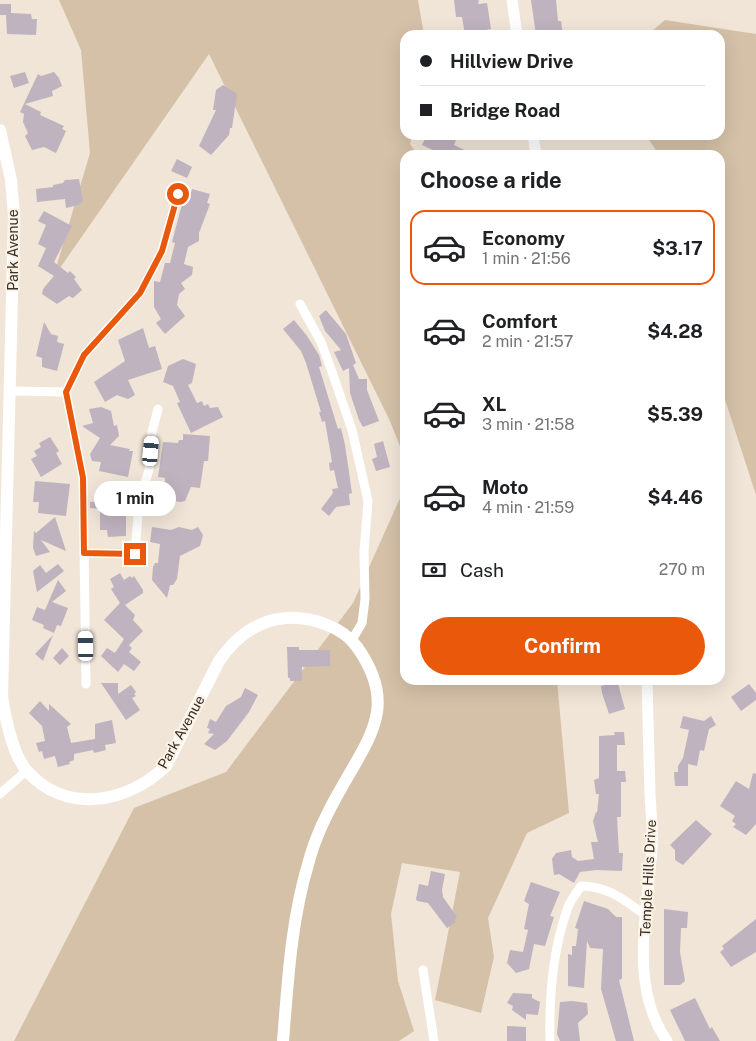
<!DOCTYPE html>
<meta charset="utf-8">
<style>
body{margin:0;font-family:"Public Sans",sans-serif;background:#f6f6f6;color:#202124;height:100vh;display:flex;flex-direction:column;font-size:19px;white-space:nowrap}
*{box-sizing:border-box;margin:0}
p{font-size:16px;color:#757577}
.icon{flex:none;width:28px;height:28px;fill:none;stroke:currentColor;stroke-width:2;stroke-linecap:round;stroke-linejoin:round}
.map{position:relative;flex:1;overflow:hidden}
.sheet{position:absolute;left:400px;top:150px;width:325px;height:535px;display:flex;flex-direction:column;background:#fff;border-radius:15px;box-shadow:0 5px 20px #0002}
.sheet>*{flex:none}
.guide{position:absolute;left:400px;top:30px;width:325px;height:110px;border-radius:15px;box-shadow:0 5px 20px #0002;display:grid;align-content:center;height:110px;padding:0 20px;background:#fff}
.end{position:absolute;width:22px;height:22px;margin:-11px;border:6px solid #ea580c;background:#fff;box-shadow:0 0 0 2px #fff}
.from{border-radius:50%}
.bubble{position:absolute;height:35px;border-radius:18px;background:#fff;box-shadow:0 5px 20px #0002;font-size:16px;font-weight:700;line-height:35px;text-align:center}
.car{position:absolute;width:15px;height:30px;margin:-15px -8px;border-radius:6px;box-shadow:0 0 4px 1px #0007;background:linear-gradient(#fff 24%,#345 0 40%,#fff 0 76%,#345 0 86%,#fff 0)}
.guide b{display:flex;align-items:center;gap:18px;height:48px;font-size:19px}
.guide b+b{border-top:1px solid #e0e0e0}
.guide i{width:12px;height:12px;background:#202124}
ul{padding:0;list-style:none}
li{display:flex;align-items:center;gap:15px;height:75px;margin:0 10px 8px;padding:0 10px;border:2px solid transparent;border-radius:15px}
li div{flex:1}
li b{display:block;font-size:19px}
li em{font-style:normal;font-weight:700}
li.on{border-color:#ea580c}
li>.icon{width:45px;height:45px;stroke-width:1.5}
h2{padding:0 20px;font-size:22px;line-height:60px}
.pay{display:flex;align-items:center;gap:12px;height:55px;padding:0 20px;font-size:19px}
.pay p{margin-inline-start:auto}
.cta{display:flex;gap:10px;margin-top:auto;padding:10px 20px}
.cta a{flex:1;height:58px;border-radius:30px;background:#ea580c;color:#fff;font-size:20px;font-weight:700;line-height:58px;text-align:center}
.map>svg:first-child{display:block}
.green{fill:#d5c1a8}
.building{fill:#bfb3c0}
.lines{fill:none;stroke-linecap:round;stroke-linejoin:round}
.minor{stroke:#fff;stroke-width:9}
.tertiary{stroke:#fff;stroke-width:11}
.secondary{stroke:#fff;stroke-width:12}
.route{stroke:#ea580c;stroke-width:6}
.labels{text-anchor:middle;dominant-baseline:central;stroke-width:4;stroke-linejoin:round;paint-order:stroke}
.street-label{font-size:14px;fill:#34302b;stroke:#fdf2e4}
</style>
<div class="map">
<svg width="756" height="1041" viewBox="0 0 756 1041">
<rect width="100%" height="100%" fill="#f0e5d7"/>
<!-- green -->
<g class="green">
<path d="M59,0h359l6,35h-19v100h7l-2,9 8,11h-13v304l-15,-38 -181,-367 -156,224 37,-125 -9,-103z"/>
<path d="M665,20l91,14v461l-36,-111v-229h-61l-13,-20h74v-100h-73z"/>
<path d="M405,487v193h152l12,133 -42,20 -39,85 6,39 -13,56 -46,-13 25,-128 -58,-9 -11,51 7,67 16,50 -15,10h-385l120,-233 92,-36 127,-169z"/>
</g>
<!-- building -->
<g class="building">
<path d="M454,0h25l-1,4 9,-1 4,26 -10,2 1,4h-17l-3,-18h-6z"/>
<path d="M531,0h25l2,21h3l2,14h-27z"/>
<path d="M0,4h11v9l20,1 1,5h5l-1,16 -29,-1 -1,-19h-6z"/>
<path d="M25,72l4,11 -15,5 -4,-12z"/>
<path d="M54,72l5,6 3,8 -10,5 1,5 -28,8 16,8 -1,3 24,11 -2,3 4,2 -10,22 -12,-6 -12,3 -7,-14 3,-3 -5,-11 1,-8 -4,-2 18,-38 3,2z"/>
<path d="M223,85l14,9 -5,34h-2l-1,7 -18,20 -12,-9 17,-36h-3l3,-20z"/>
<path d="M427,135h18l11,5 -2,5 21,10h-32l-21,-10z"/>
<path d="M177,159l15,8 -5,11 -16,-7z"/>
<path d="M79,179l4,22 -5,4 -12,3 -1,-9 -28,3 -1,-13 17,-2v-2l10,-2 2,-3z"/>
<path d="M192,189l18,5 -3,9 3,1 -11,29v8l-11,6 -4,17 9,3 -1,8 -11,8 4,6 -6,5 -2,11 8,11 -20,18 -9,-11 5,-4 -7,-12v-26l6,1 5,-19h5l5,-20 -3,-1 10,-38 2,-3h5z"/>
<path d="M44,211l28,15 -18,36 14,11 2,-2 6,6 -2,2 8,11 -9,8 -4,-2 -12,8 -15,-10 1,-5 11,-13 -16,-10 8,-18 -8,-4 8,-19 -8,-4z"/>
<path d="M326,310l20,24 10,29 -3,2 6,14h8v11l12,31 -16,6 -4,-7 -9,-27 -1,-25 -6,3 -9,-19 7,-2 -16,-19 -6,-15z"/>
<path d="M294,320l13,16 12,19 3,11 -3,1 19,62 3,-1 4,17 7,48 -3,1 1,11 -14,2 -7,9 -8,-7 12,-16 -1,-4 6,-1 -4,-18 -4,1 -1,-8 3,-1 -7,-41 -3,1 -3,-10h2l-15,-49 -5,-12 -18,-22z"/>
<path d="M44,322l7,12 7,2 -1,6 7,2 -7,27 -15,-4v-9l-6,-2z"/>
<path d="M143,328l6,20 6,-2 7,23 -34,11 7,15 -7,4 -11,-4 -12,7 -11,-20 31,-21 -7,-21z"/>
<path d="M183,359l13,5 -4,19 -4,2 9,18 5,-2 2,5 4,-2 2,4 8,-1 5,10 -32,16 -14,-30 3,-1 -7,-16 -10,-4 5,-16z"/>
<path d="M101,407l10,4 3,15 3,-1 2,11 -9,9 20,4 -1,2h4l-5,26 -29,-6 2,-9 -9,-1 -2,-7 10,-16 -18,-12 11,-3 -4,-14z"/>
<path d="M183,434l27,2 -2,25h-4l-4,27 -9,-1 -6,14 -4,1 -9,-1 1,-6 -8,-1v-16l-7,-1 5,-35 15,1 1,-3h4z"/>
<path d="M50,437l9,14 -3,2 6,11 -21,13 -10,-18 6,-3 -3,-5 7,-4 -2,-4z"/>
<path d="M383,441l7,26 -14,4 -4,-12 5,-2 -3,-13z"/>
<path d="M35,481l35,3 -4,32 -28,-3 1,-11h-6z"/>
<path d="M101,496l13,17 5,-4h7v27l-18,1 -1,-7h-7v-21l-10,-1v-6l10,-1z"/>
<path d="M55,517l11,34 -25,-11 9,12 -14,4 -3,-8 1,-17 2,2z"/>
<path d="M152,527l19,3 8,-3 13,3 6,-3 5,8 -3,11 -20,10 -3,23 -4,6h-3l-3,13 -15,-18 1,-13 2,-4h3l2,-19 -10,-2z"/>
<path d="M58,564l6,7 -27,21 -4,-21 7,-6 6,8z"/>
<path d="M120,573l4,7 6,-4 2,2 2,-2 9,14v3l-18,12 10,10 -2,5 10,11 -14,14 3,3 -3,4 12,10 -7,9 -10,-7 -6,8 -17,-16 6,-8 8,5 9,-14 -20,-19 16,-17 -9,-14 3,-2 -4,-8z"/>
<path d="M58,580l8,11 -14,11 16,6 -7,18 -4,-1 -3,8 -11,-5 1,-3 -12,-5 5,-13 8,3z"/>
<path d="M53,635l-10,26 -8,-7z"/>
<path d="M287,647h12v3h31v16l-28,1v14h-12v-3h-2z"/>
<path d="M62,648l7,8 -9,9 -7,-7z"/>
<path d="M603,680h14l8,29 -16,5 -7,-21 -1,-7 4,-1z"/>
<path d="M101,683h17v11l13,-9 5,7 -2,2 2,2 -4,2 8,12 -14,10z"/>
<path d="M749,684l7,9v7l-15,11 -10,-14z"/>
<path d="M245,688l13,7 -9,17 -22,29 -12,9 -11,-6 10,-10 -6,-1 2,-4 -3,-1 3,-9 6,3 10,-16 15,-9z"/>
<path d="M40,701l9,10v-7l22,20 -4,3 4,16 24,-4v-15l17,-4 4,23 -11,2 1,5 -12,3 -1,-3 -19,4v6l-5,2 1,2 -12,3 -3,-11 -11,3 -2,-8 -3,1 -3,-9 9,-2 -3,-15 -13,-13z"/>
<path d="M683,716l21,5 7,-5 5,9 -7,4 -5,22 -4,-1 -3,16 -9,-2v22h-13l-1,-14h4v-6l5,-8 6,-28 -9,-2z"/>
<path d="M614,732h10l1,13h-8v26h8l1,11h-5v35h-4l2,36h4l-1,18 -26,-1 -16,2 -6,11 -15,-9 -5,1 -2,-16 4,-6 15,-3 1,7 6,4 16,-2 -3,-17h7l-5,-21 3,-9 1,1 2,-19h-3l-2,-14 5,-2v-42l16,-1z"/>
<path d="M753,773l3,1v50l-10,11 -13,-8 3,-3 -4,-3 3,-5 -15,-10 16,-25 13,8z"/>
<path d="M696,820l16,14 -29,31 -8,-5v-10l-5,-5z"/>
<path d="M431,871l14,3 -3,16 1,7 14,20 -3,3 2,2 -9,6 -19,-25 -11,-2 -1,-2 3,-15 9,2z"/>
<path d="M531,882l29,10 -10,24 4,1 -9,29 -11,-2 -5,25 -13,4 -9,-10 3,-13 13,2 5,-22 -4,-1 5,-25 -5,-3z"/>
<path d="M584,901l24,8 8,8h6v62l-3,1 15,61h-18l-15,-52 2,-40 -13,-1 -3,-7 -3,47 -16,-2v-32l4,1v-9h4l2,-17 -3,-1z"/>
<path d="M664,909l24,3 -1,16h-6l-1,24 5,29 -5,4h-16z"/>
<path d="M756,919v33l-25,15 -11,-15 4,-3 -2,-3z"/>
<path d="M513,993l19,1v4l8,4 -2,13 -12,-1v6l-14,-10 1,-4 -6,-3z"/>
<path d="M695,998l15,31 2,-2 8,14h-35l-15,-31z"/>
<path d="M572,1001l15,2 1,11 -10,9 2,18h-20l-3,-7 3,-32z"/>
<path d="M507,1026l19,1v14h-19z"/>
</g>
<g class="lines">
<!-- minor -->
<g class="minor">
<path d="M300,304l21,38 11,30 20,58 16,71 -4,51 1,47 -3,24 -10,17"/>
<path d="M11,391l55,1"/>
<path d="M84,553l51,1 4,-52 10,-32 3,-38 6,-23"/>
<path d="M86,684l-3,-206 -17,-86 18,-37 56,-62 22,-42 16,-57"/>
<path d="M0,794l26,-23"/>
<path d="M423,970l11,71"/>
<path d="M550,1041c-1,-42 3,-91 17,-131 2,-8 9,-16 14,-24 26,0 42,13 63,28"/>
</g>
<!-- tertiary -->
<g class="tertiary">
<path d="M512,0l5,35"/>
<path d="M533,135l3,20"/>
<path d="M647,680c1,38 2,76 3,115 1,17 3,35 2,53 -4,62 -24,138 15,193"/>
</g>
<!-- secondary -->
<path class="secondary" d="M0,130l11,50 3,36 -12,480c3,21 11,60 25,75 39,44 101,32 139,-5l53,-105c16,-23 38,-41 67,-43 25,-2 57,9 71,29 40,56 15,87 -14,138 -14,24 -27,49 -34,76 -18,59 -21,119 -26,180"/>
</g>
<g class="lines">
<!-- route -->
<path class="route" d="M135,554l-51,-1 -1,-75 -17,-86 18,-37 56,-62 22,-42 16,-57"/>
</g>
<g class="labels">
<!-- street labels -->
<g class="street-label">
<text transform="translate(13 250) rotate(-90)">Park Avenue</text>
<text transform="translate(181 732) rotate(-61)">Park Avenue</text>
<text transform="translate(648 878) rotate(-87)">Temple Hills Drive</text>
</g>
</g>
</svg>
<i class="end from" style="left:178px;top:194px"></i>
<i class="end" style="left:135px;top:554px"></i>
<div class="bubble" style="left:94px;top:481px;width:82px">1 min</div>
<i class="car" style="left:151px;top:451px;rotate:5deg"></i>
<i class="car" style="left:86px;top:646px;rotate:359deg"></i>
<div class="guide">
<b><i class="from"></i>Hillview Drive</b>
<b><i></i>Bridge Road</b>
</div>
<section class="sheet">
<h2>Choose a ride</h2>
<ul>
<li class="on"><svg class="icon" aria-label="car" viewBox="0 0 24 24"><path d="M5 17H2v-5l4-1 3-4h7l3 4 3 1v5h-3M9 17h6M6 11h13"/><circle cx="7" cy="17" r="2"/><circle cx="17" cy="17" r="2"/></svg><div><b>Economy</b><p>1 min · 21:56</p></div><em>$3.17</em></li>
<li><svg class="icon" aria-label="car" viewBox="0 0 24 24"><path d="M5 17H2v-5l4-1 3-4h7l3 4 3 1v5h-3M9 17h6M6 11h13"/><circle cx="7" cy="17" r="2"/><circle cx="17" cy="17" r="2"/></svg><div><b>Comfort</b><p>2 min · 21:57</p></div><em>$4.28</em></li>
<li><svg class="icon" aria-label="car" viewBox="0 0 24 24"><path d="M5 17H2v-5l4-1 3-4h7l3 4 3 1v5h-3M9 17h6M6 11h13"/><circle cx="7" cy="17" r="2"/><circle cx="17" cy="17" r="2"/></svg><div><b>XL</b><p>3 min · 21:58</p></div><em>$5.39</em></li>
<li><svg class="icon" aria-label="car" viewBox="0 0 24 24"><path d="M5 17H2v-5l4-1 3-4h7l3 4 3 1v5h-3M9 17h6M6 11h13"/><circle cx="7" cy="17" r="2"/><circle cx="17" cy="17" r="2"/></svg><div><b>Moto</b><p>4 min · 21:59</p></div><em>$4.46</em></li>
</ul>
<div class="pay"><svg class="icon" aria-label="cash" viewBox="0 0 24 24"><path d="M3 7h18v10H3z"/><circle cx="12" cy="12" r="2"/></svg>Cash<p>270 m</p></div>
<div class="cta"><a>Confirm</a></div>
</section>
</div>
